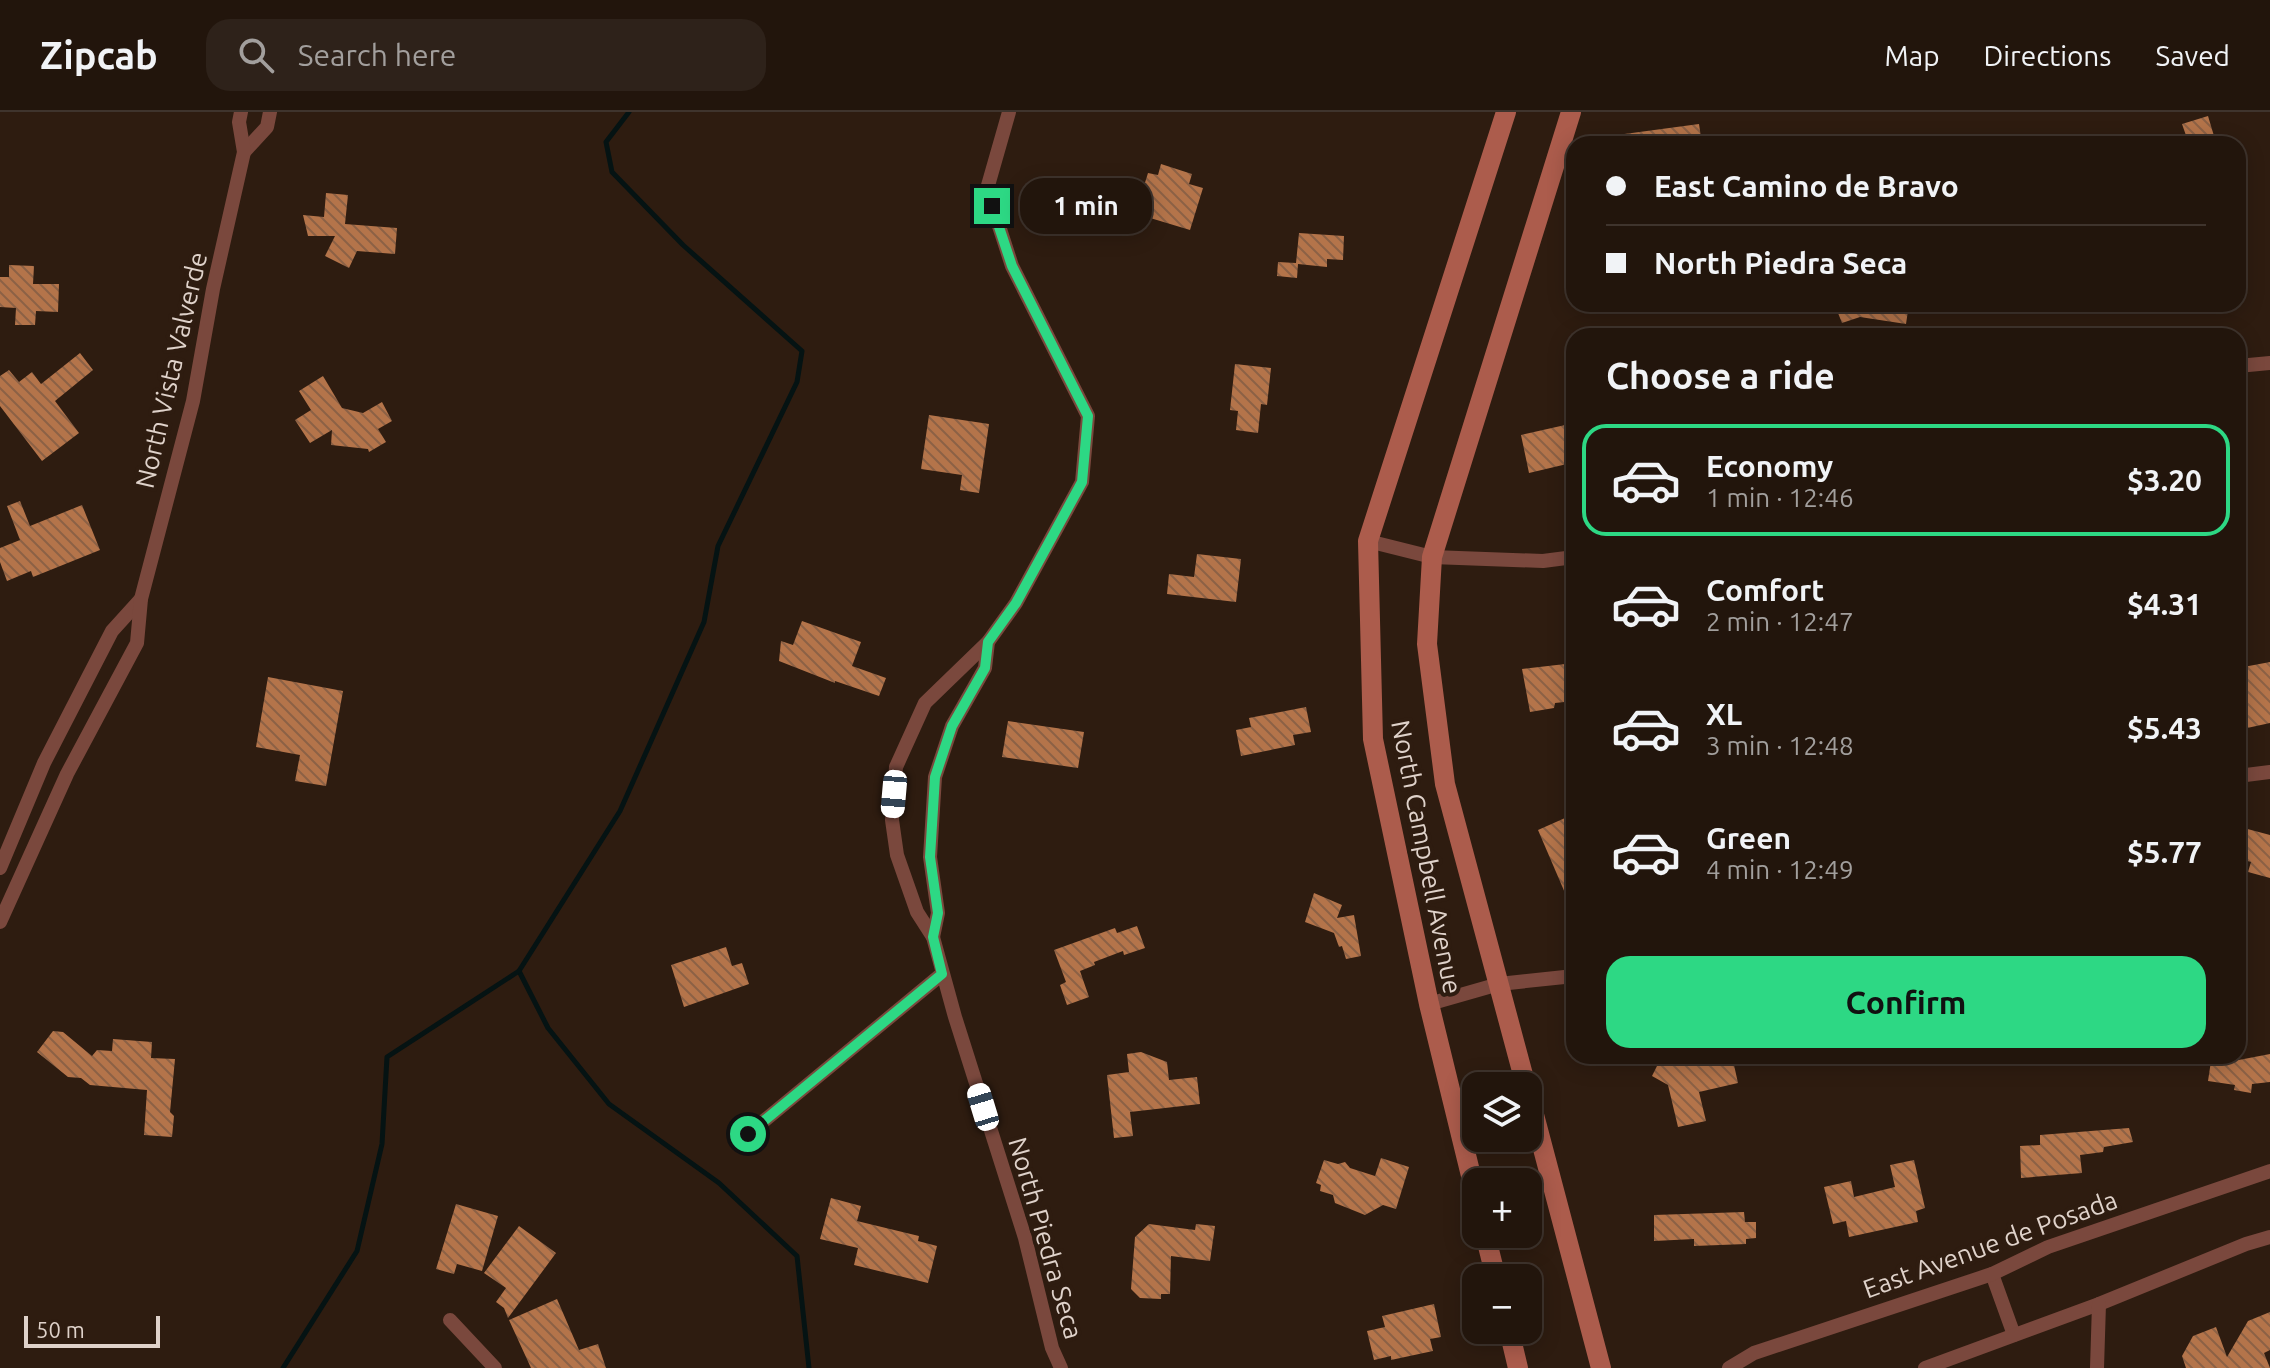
<!DOCTYPE html>
<meta charset="utf-8">
<style>
body{margin:0;font-family:Ubuntu,sans-serif;background:#2e221a;color:#f1f3f6;height:100vh;display:flex;flex-direction:column;font-size:30px;white-space:nowrap}
*{box-sizing:border-box;margin:0}
p{font-size:26px;color:#a29f9d}
.icon{flex:none;width:44px;height:44px;fill:none;stroke:currentColor;stroke-width:2;stroke-linecap:round;stroke-linejoin:round}
.map{position:relative;flex:1;overflow:hidden}
.details{position:absolute;left:1566px;top:216px;width:680px;height:736px;display:flex;flex-direction:column;background:#22150c;border-radius:24px;box-shadow:0 4px 20px #0003,0 0 0 2px #3f342d}
.details>*{flex:none}
.hud{position:absolute;left:1566px;top:24px;width:680px;height:176px;border-radius:24px;box-shadow:0 4px 20px #0003,0 0 0 2px #3f342d;display:grid;align-content:center;height:176px;padding:0 40px;background:#22150c}
.controls{position:absolute;left:1462px;top:960px;display:grid;gap:16px}
.controls a{display:grid;place-items:center;width:80px;height:80px;border-radius:16px;background:#22150c;box-shadow:0 4px 20px #0003,0 0 0 2px #3f342d;font-size:40px}
.scale{position:absolute;left:24px;bottom:20px;width:136px;box-sizing:border-box;padding-left:8px;border:4px solid #dfd2ca;border-top:0;font-size:22px;line-height:28px;white-space:nowrap;color:#dfd2ca;-webkit-text-stroke:6px #2e1c10;paint-order:stroke}
.end{position:absolute;width:36px;height:36px;margin:-18px;border:10px solid #2dd884;background:#111;box-shadow:0 0 0 4px #111}
.from{border-radius:50%}
.bubble{position:absolute;height:56px;border-radius:24px;background:#22150c;box-shadow:0 4px 20px #0003,0 0 0 2px #3f342d;font-size:26px;font-weight:600;line-height:56px;text-align:center}
.car{position:absolute;width:24px;height:48px;margin:-24px -12px;border-radius:10px;box-shadow:0 0 6px 2px #0007;background:linear-gradient(#fff 24%,#345 0 40%,#fff 0 76%,#345 0 86%,#fff 0)}
.hud b{display:flex;align-items:center;gap:28px;height:76px;font-size:30px}
.hud b+b{border-top:2px solid #3f342d}
.hud i{width:20px;height:20px;background:#f1f3f6}
ul{padding:0;list-style:none}
li{display:flex;align-items:center;gap:24px;height:112px;margin:0 16px 12px;padding:0 24px;border:4px solid transparent;border-radius:24px}
li div{flex:1}
li b{display:block;font-size:30px}
li em{font-style:normal;font-weight:600}
li.on{border-color:#2dd884}
li>.icon{width:72px;height:72px;stroke-width:1.5}
h2{padding:0 40px;font-size:36px;line-height:96px}
.primary-button{display:flex;gap:16px;margin-top:auto;padding:16px 40px}
.primary-button a{flex:1;height:92px;border-radius:24px;background:#2dd884;color:#111;font-size:32px;font-weight:600;line-height:92px;text-align:center}
header{display:flex;align-items:center;gap:48px;box-sizing:border-box;height:112px;padding:0 40px;background:#22150c;border-bottom:2px solid #3f342d}
header strong{font-size:38px}
nav{display:flex;gap:44px;margin-inline-start:auto;font-size:28px}
.search{width:560px;height:72px;background:#2e221a;display:flex;align-items:center;gap:20px;box-sizing:border-box;padding:0 28px;border-radius:24px;color:#a29f9d;font-size:30px}
.map>svg:first-child{display:block}
.lines{fill:none;stroke-linecap:round;stroke-linejoin:round}
.stream{stroke:#051313;stroke-width:5}
.building{fill:url(#building-back-hatch)}
.street{stroke:#7a483d;stroke-width:14}
.secondary{stroke:#ac5c4c;stroke-width:20}
.route{stroke:#2dd884;stroke-width:10}
.labels{text-anchor:middle;dominant-baseline:central;stroke-width:8;stroke-linejoin:round;paint-order:stroke}
.street-label{font-size:26px;fill:#dfd2ca;stroke:#2e1c10}
</style>
<header>
<strong>Zipcab</strong>
<div class="search"><svg class="icon" aria-label="search" viewBox="0 0 24 24"><circle cx="10" cy="10" r="6"/><path d="M15 15l6 6"/></svg>Search here</div>
<nav><a>Map</a><a>Directions</a><a>Saved</a></nav>
</header>
<div class="map">
<svg width="2270" height="1256" viewBox="0 0 2270 1256">
<defs>
<pattern id="building-back-hatch" width="6" height="6" patternUnits="userSpaceOnUse" patternTransform="scale(2)"><rect width="6" height="6" fill="#b4744a"/><path d="M-1 5l2 2M0 0l6 6M5-1l2 2" fill="none" stroke="#8c6145"/></pattern>
</defs>
<rect width="100%" height="100%" fill="#2e1c10"/>
<g class="lines">
<!-- stream -->
<g class="stream">
<path d="M629,0l-23,30 6,30 71,73 119,106 -5,31 -79,164 -14,76 -84,189 -101,160 29,57 61,76 110,79 78,73 12,112"/>
<path d="M283,1256l74,-117 25,-107 5,-87 132,-86"/>
</g>
</g>
<!-- building -->
<g class="building">
<path d="M2208,4l6,20 -25,8 -7,-20z"/>
<path d="M1699,12l3,20h-84l-1,-9z"/>
<path d="M1161,52l31,10 -3,10 14,4 -13,42 -63,-19 7,-24 9,2 5,-16 10,2z"/>
<path d="M326,81l22,2 -3,29 52,4 -2,26 -38,-3 -8,17 -24,-12 10,-20h-27l-5,-21 21,2z"/>
<path d="M1299,121l45,3 -1,24 -16,-1v8l-29,-3 -1,14 -20,-2 1,-14 18,1z"/>
<path d="M9,153l25,1 -1,18h26l-1,28 -22,-1 -1,14h-20l1,-17 -16,-1v-30h9z"/>
<path d="M1833,192h76l-3,20 -46,-7 -18,6 -4,-10 -6,-1z"/>
<path d="M80,241l13,17 -38,31 24,32 -37,28 -42,-55v-30l9,-6 10,12 13,-10 9,12z"/>
<path d="M1235,252l36,4 -4,37 -6,-1 -3,29 -22,-3 2,-19 -8,-1z"/>
<path d="M323,264l19,32 21,5 19,-11 10,19 -14,8 8,13 -17,10 -1,-3 -37,-4 1,-15 -22,13 -15,-23 16,-10 -12,-19z"/>
<path d="M929,303l60,9 -10,69 -19,-3 2,-15 -41,-6z"/>
<path d="M1574,311v42l-7,-1 -38,9 -8,-38z"/>
<path d="M20,389l10,25 52,-21 18,45 -67,27 -2,-6 -24,10 -7,-19v-14l20,-8 -13,-34z"/>
<path d="M1197,442l44,5 -5,43 -69,-8 2,-20 25,3z"/>
<path d="M802,509l59,21 -9,24 34,12 -7,18 -44,-15v2l-56,-22 2,-20 12,4z"/>
<path d="M2270,550v61l-32,7v-62z"/>
<path d="M1574,551v38l-19,2 -1,5 -24,4 -8,-43z"/>
<path d="M268,565l75,14 -17,95 -31,-5 5,-26 -44,-8z"/>
<path d="M1306,595l5,25 -18,3 2,10 -54,11 -5,-26 15,-3 -2,-9z"/>
<path d="M1008,609l76,11 -6,36 -76,-11z"/>
<path d="M1574,702v100l-36,-84z"/>
<path d="M2240,715l30,8v43l-22,-6 3,-10 -7,-2 4,-16 -10,-3z"/>
<path d="M1314,781l28,12 -5,13 17,-3 7,41 -15,3 -4,-13 -3,1 -5,-14 -29,-11z"/>
<path d="M1137,814l8,22 -21,7 -1,-4 -29,11 1,3 -15,6 9,26 -22,8 -7,-20 6,-3 -12,-32 61,-22 2,5z"/>
<path d="M726,835l6,19 10,-3 7,21 -65,23 -13,-42z"/>
<path d="M53,919l10,1 29,24 5,-6 15,1 1,-12 39,3 -1,16 24,1 -5,53 4,4 -2,21 -28,-2 3,-45 -57,-5 -9,-7 -13,-1 -31,-25z"/>
<path d="M1141,940l26,10 2,18 28,-3 3,27 -70,8 3,24 -19,2 -7,-63 22,-3 -2,-18z"/>
<path d="M2270,942v28l-18,2 -1,9 -17,-3 1,-5 -27,-4 3,-20 12,2z"/>
<path d="M1662,944h70l6,27 -39,9 7,29 -28,6 -10,-42 -16,-9z"/>
<path d="M2129,1016l4,14 -29,5 -1,5 -23,3 2,18 -61,5 -1,-32 20,-1v-10z"/>
<path d="M1381,1046l28,9 -13,42 -13,-4 -18,10 -30,-12 -2,-8 -13,-4 1,-6 -5,-2 8,-23 14,4 7,-2 5,6 25,8z"/>
<path d="M1914,1048l11,48 -9,3 2,11 -69,15 -3,-16 -13,3 -9,-37 27,-6 3,16 41,-10 -5,-22z"/>
<path d="M831,1086l30,8 -4,15 62,15 -1,5 19,5 -9,37 -74,-18 4,-17 -38,-9z"/>
<path d="M456,1092l42,12 -16,55 -25,-7 -3,10 -18,-5z"/>
<path d="M1744,1100l1,10h11v16l-10,1v5l-52,2v-7l-40,2v-26z"/>
<path d="M1149,1112l46,6 1,-6 19,2 -5,35 -39,-5 -1,38h-9v5l-21,-1 -9,-9 4,-52z"/>
<path d="M519,1114l37,27 -48,65 -4,-10 -8,-6 10,-14 -22,-15z"/>
<path d="M557,1187l22,51 19,-6 8,24h-75l-22,-48z"/>
<path d="M1434,1192l7,33 -11,2 3,12 -42,9v-4l-17,4 -7,-29 18,-4 -3,-11z"/>
<path d="M2270,1200v38l-6,3 6,15h-84l-4,-12 11,-20 23,-9 11,30 21,-36z"/>
</g>
<g class="lines">
<!-- street -->
<g class="street">
<path d="M1009,0l-22,77 25,77 76,150 -6,66 -66,121 -28,39 -63,61 -29,64 -4,53 5,35 20,57 16,25 22,80 70,221 27,110 9,20"/>
<path d="M244,40l23,-25 3,-15"/>
<path d="M2238,254l32,-3"/>
<path d="M1368,429l64,16 111,4 31,-4"/>
<path d="M2238,664l32,-4"/>
<path d="M0,756l44,-105 68,-132 29,-32"/>
<path d="M0,810l67,-148 70,-131 4,-44 52,-198 20,-112 31,-137 -5,-30 2,-10"/>
<path d="M933,825l5,-24 -8,-56 5,-80 17,-51 33,-58 3,-26"/>
<path d="M1429,892l70,-20 75,-8"/>
<path d="M748,1022l194,-160"/>
<path d="M1992,1162l22,61"/>
<path d="M450,1208l45,48"/>
<path d="M1729,1256l25,-15 238,-79 56,-27 222,-76"/>
<path d="M1925,1256l174,-64 147,-60 24,-7"/>
<path d="M2097,1256l2,-64"/>
</g>
<!-- secondary -->
<g class="secondary">
<path d="M1526,974l-81,-302 -18,-140 5,-87 139,-445"/>
<path d="M1528,980l73,276"/>
<path d="M1476,1084l-47,-192 -56,-265 -5,-198 138,-429"/>
<path d="M1485,1122l11,44"/>
<path d="M1509,1218l9,38"/>
</g>
</g>
<g class="lines">
<!-- route -->
<path class="route" d="M748,1022l194,-160 -9,-37 5,-24 -8,-56 5,-80 17,-51 33,-58 3,-26 28,-39 66,-121 6,-66 -76,-150 -20,-60"/>
</g>
<g class="labels">
<!-- street labels -->
<g class="street-label">
<text transform="translate(171 258) rotate(-77)">North Vista Valverde</text>
<text transform="translate(1427 745) rotate(79)">North Campbell Avenue</text>
<text transform="translate(1046 1126) rotate(74)">North Piedra Seca</text>
<text transform="translate(1990 1132) rotate(-20)">East Avenue de Posada</text>
</g>
</g>
</svg>
<div class="controls">
<a><svg class="icon" aria-label="layers" viewBox="0 0 24 24"><path d="M12 4l9 5-9 5-9-5zM3 14l9 5 9-5"/></svg></a>
<a>+</a>
<a>−</a>
</div>
<div class="scale">50 m</div>
<i class="end from" style="left:748px;top:1022px"></i>
<i class="end" style="left:992px;top:94px"></i>
<div class="bubble" style="left:1020px;top:66px;width:132px">1 min</div>
<i class="car" style="left:894px;top:682px;rotate:185deg"></i>
<i class="car" style="left:983px;top:995px;rotate:343deg"></i>
<div class="hud">
<b><i class="from"></i>East Camino de Bravo</b>
<b><i></i>North Piedra Seca</b>
</div>
<section class="details">
<h2>Choose a ride</h2>
<ul>
<li class="on"><svg class="icon" aria-label="car" viewBox="0 0 24 24"><path d="M5 17H2v-5l4-1 3-4h7l3 4 3 1v5h-3M9 17h6M6 11h13"/><circle cx="7" cy="17" r="2"/><circle cx="17" cy="17" r="2"/></svg><div><b>Economy</b><p>1 min · 12:46</p></div><em>$3.20</em></li>
<li><svg class="icon" aria-label="car" viewBox="0 0 24 24"><path d="M5 17H2v-5l4-1 3-4h7l3 4 3 1v5h-3M9 17h6M6 11h13"/><circle cx="7" cy="17" r="2"/><circle cx="17" cy="17" r="2"/></svg><div><b>Comfort</b><p>2 min · 12:47</p></div><em>$4.31</em></li>
<li><svg class="icon" aria-label="car" viewBox="0 0 24 24"><path d="M5 17H2v-5l4-1 3-4h7l3 4 3 1v5h-3M9 17h6M6 11h13"/><circle cx="7" cy="17" r="2"/><circle cx="17" cy="17" r="2"/></svg><div><b>XL</b><p>3 min · 12:48</p></div><em>$5.43</em></li>
<li><svg class="icon" aria-label="car" viewBox="0 0 24 24"><path d="M5 17H2v-5l4-1 3-4h7l3 4 3 1v5h-3M9 17h6M6 11h13"/><circle cx="7" cy="17" r="2"/><circle cx="17" cy="17" r="2"/></svg><div><b>Green</b><p>4 min · 12:49</p></div><em>$5.77</em></li>
</ul>
<div class="primary-button"><a>Confirm</a></div>
</section>
</div>
